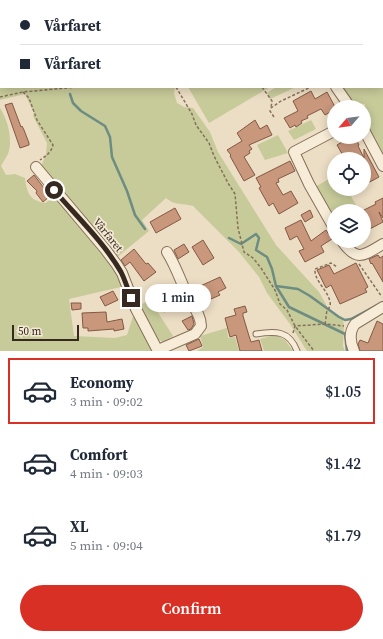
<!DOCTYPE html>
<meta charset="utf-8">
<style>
body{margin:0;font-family:"Source Serif 4",serif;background:#f6f6f7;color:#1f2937;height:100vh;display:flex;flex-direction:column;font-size:15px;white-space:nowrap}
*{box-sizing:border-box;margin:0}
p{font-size:13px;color:#747a83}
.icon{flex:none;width:22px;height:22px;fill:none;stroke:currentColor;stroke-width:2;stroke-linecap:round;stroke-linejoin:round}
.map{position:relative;height:351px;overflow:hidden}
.drawer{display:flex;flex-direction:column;background:#fff;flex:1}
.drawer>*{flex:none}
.banner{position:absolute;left:0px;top:0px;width:383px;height:88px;box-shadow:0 2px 10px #0003;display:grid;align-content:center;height:88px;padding:0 20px;background:#fff}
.needle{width:26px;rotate:242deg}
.tools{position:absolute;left:327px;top:100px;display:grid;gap:8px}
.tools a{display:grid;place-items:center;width:44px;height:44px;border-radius:50%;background:#fff;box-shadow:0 2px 10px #0003;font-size:20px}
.scale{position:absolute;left:12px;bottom:10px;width:67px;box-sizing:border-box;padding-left:4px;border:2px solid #36291f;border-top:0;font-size:11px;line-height:14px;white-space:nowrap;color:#36291f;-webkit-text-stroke:3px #f4e9d4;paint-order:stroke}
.end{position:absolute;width:18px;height:18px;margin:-9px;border:5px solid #36291f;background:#fff;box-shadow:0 0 0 2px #fff}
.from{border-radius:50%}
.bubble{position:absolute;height:28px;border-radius:14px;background:#fff;box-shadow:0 2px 10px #0003;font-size:13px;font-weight:600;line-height:28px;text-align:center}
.banner b{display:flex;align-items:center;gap:14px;height:38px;font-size:15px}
.banner b+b{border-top:1px solid #e0e1e3}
.banner i{width:10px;height:10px;background:#1f2937}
ul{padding:7px 0 0;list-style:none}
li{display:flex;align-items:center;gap:12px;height:66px;margin:0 8px 6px;padding:0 12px;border:2px solid transparent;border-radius:0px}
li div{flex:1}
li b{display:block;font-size:15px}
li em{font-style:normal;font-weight:600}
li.selected{border-color:#d93025}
li>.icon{width:36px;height:36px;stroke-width:1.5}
.button{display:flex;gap:8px;margin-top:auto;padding:8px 20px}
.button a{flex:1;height:46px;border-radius:24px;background:#d93025;color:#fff;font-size:16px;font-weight:600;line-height:46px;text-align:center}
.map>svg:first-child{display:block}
.green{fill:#c7ca99}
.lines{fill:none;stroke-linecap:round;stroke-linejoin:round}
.stream{stroke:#6d8d83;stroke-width:2.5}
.building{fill:#c8977c;stroke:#845943}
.service-casing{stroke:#86705c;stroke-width:7}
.minor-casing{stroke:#86705c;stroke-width:12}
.path{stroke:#86705c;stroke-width:1.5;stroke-dasharray:3 2;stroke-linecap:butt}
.service{stroke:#f7ecd7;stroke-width:5}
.minor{stroke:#f7ecd7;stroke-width:10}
.route{stroke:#36291f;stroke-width:5}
.labels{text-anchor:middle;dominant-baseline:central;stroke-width:3.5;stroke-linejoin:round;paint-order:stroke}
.street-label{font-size:11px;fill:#36291f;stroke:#f4e9d4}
</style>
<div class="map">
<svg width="383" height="351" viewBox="0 0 383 351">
<rect width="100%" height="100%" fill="#ecdec4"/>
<!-- green -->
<g class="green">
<path d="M0,0h110l1,1h-110v86h174l-1,6 3,10 7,4 9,1 17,24 8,20 58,93 43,47 12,21 11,4 2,8 -1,21 2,5h-38l-17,-27 -23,-31 -8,-16 -20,-25 -46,-46c-12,-3 -17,0 -27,-8l-24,22 7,11 -33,27 5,29 -52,12 5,37 41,2 12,-3 7,-22 19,38h-153v-243c8,12 13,32 8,46 -2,4 -5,8 -7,12l5,9 9,-1 10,4c2,15 4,22 20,25l12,-7 -17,-27 6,-15 1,-11 -14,-27 1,-3 -9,-19 -25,6z"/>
<path d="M382,14h1v142l-19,-31 1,-21 -14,-1 -12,-16h43z"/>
<path d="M188,87h82l-61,36z"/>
<path d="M276,87h20l-26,12 -3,-6z"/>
<path d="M311,120l5,9 -22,11 -6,-9z"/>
<path d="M278,135l10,18 -23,7 -8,-15z"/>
<path d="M334,176v13h13l9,16 -10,6h-12v7l-2,1 -17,-32z"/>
<path d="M150,300l23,36 -9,6 -8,-3 -14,-28v-7z"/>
<path d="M227,328l1,10 7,-1 4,14h-42l6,-4 -3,-11z"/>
<path d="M275,335l10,5 8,11h-29l-4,-12z"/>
</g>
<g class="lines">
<!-- stream -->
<g class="stream">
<path d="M7,0v1"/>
<path d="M0,27l1,1"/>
<path d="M70,94l3,9 8,8 24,15 5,11 2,20 15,34 8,24 10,14"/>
<path d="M229,238l12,6 15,-10 3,4 -3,12 11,7 5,12 4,17 22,3 12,7 29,21 6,3 6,-1 32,-17"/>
<path d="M276,286l13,21 56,27 2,17"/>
</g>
</g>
<!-- building -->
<g class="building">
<path d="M311,91l4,8 12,-7 7,13v5l-9,5 -4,-6 -14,7 1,2 -7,3 1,2 -6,4 -1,-2 -5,3 -6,-10 14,-7 -5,-10z"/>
<path d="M12,103l9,24 1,-1 2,4 5,13v2l-9,3 -15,-43z"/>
<path d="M255,120l5,9 7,-4 5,10 -23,10 3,4 -3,2 1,2 -6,4 11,18 -11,6 -14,-25 1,-1 -4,-5 15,-9 -5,-8z"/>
<path d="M350,137h5l4,8 -1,1 6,12v-9l15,28 -15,8v-26h-19l-8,-14z"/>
<path d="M290,161l5,10 -17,8 1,3 -3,1 7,12 8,-4 7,12 -19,11 -6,-11 -4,3 -10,-18 2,-1 -5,-9z"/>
<path d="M34,175l16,21 -7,6 -7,-9 1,-2 -10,-10z"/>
<path d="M383,198v20l-4,-6 4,10 -19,10v-22l12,-6 -1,-2z"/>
<path d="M175,208l6,11 -25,14 -6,-11z"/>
<path d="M310,210l3,7 -8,5 -4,-7z"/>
<path d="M301,220l10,21 15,-11 6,9 -11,7 3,6 -19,10 -6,-11 5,-2 -7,-13 -7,4 -5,-12z"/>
<path d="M203,240l11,18 -11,7 -11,-18z"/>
<path d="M184,244l5,8 -11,7 -4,-9z"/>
<path d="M134,249l12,15 2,-1 8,9 -12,9 -14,-19 -5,4 -4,-6z"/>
<path d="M378,255l2,3 3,-2v26l-11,-19 -1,1 -2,-5z"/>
<path d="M356,263l12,24 -3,2 2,3 -27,12 -9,-19 -5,3 -9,-18 12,-5 5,9z"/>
<path d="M220,277l6,11 -8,4 2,3 -9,4 -1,-3 -8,4 -6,-12z"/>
<path d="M113,291l5,9 -13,6 -5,-9z"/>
<path d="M174,292l6,11 -16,9 -6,-12z"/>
<path d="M71,303h10v6l-9,1z"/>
<path d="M245,306l2,6 -4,1v3l6,20 2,6 8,-2 3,11h-22l-4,-16 -6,2 -5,-19 11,-3 -2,-6z"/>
<path d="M106,312l1,10 15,-3 2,10 -10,2v-2l-26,2v-3h-5l-1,-15z"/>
<path d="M192,316l2,8 -3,5 -3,1 -6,-9z"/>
<path d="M377,321l6,3v27h-23l-2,-7 2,-4 8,3z"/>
<path d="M199,339l3,7 -13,5 -3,-6z"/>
</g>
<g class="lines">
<!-- service casing -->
<g class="service-casing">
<path id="service" d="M256,334c19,-3 33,-4 41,17"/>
</g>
<!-- minor casing -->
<g class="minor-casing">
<g id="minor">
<path d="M271,0l1,1"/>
<path d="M196,1l3,-1"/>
<path d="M336,87l14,20"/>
<path d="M364,130l19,36"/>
<path d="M334,131l-40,21 15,32 25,44"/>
<path d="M36,167l69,82 12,16 5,8 14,36 22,42"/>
<path d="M342,241c15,22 22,14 41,3"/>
<path d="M158,350l37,-16 6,-8c0,-11 -8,-20 -13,-29 -7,-15 -12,-31 -21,-45"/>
<path d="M354,351c-4,-9 -5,-19 1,-27l28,-17"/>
</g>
</g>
<!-- path -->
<g class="path">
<path d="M54,0l1,1"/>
<path d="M315,1l1,-1"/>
<path d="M176,87l16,27 4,11 13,18 5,13 14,27 7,11 3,34 6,24 9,6 8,10 14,22 5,14 7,6 8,16 19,25"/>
<path d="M262,87l10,14 -1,7"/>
<path d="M23,92l6,6 8,22 16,25c-2,8 -7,11 -13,15"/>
<path d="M0,97l23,-5 54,-5"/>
<path d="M274,117l-4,-6 1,-3 10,-7 30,-14"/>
<path d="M359,264l23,33"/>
<path d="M325,324c1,-4 1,-10 2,-13 2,-3 4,-5 3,-9 -2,-12 -16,-21 -15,-33l16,-6 6,4"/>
<path d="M293,333l2,-7 30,-2 19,2"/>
</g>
<!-- service -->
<use href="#service" class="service"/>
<!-- minor -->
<use href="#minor" class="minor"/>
</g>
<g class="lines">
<!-- route -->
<path class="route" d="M54,190c22,26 49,51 67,82 4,8 7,17 10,26"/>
</g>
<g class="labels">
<!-- street labels -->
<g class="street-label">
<text transform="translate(108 235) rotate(51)">Vårfaret</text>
</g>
</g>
</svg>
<div class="tools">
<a><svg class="needle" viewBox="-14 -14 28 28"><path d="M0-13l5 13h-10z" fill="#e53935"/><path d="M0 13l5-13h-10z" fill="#747a83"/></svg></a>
<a><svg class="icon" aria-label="locate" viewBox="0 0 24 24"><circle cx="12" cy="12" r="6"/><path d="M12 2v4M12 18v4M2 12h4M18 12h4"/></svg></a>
<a><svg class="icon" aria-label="layers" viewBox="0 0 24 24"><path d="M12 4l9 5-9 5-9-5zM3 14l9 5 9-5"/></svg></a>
</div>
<div class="scale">50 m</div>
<i class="end from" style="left:54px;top:190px"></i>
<i class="end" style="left:131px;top:298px"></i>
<div class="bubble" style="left:145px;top:284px;width:66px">1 min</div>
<div class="banner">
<b><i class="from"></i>Vårfaret</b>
<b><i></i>Vårfaret</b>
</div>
</div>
<section class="drawer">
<ul>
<li class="selected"><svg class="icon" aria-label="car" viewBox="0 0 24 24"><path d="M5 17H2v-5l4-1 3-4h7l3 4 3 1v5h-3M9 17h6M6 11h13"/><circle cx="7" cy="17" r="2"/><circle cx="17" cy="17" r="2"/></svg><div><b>Economy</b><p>3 min · 09:02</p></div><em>$1.05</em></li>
<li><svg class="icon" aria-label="car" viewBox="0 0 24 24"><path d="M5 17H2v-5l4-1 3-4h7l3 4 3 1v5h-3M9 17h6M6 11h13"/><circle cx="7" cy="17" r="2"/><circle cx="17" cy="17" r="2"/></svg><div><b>Comfort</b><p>4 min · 09:03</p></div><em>$1.42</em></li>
<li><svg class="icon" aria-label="car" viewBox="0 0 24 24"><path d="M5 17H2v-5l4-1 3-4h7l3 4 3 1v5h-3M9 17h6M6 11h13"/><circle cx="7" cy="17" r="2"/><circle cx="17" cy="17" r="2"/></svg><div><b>XL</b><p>5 min · 09:04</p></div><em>$1.79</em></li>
</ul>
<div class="button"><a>Confirm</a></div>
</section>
